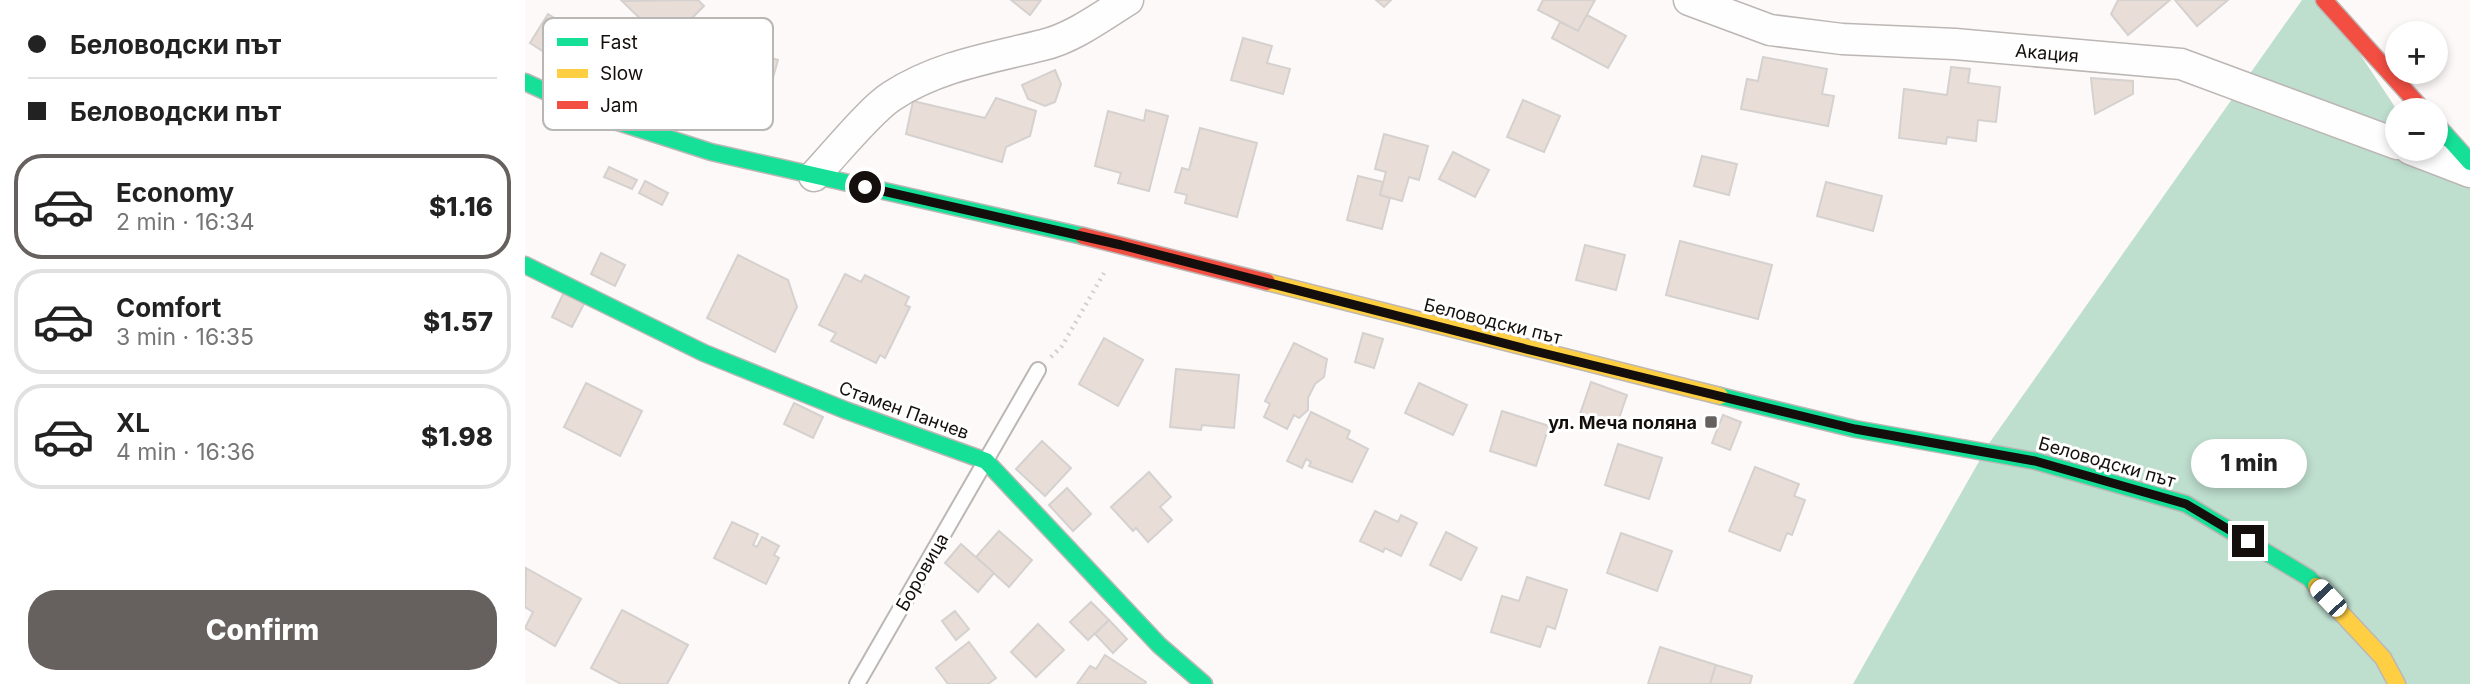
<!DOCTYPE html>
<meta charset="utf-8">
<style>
body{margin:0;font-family:Inter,sans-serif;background:#f2f2f2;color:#222;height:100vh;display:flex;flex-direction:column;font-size:26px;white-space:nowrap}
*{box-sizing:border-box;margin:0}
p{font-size:23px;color:#767676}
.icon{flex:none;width:38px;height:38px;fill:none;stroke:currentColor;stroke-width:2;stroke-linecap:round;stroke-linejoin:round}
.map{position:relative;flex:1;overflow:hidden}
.sheet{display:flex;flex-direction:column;background:#fff;width:525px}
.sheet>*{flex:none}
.top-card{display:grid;align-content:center;height:154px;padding:0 28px;background:#fff}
.controls{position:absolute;left:1860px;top:21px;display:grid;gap:14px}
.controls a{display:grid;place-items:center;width:63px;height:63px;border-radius:50%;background:#fff;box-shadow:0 4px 10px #0003;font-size:35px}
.end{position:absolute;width:32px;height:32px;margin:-16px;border:9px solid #140f0c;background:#fff;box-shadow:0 0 0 4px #fff}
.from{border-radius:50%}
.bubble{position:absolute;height:49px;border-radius:24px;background:#fff;box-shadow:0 4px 10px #0003;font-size:23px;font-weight:800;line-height:49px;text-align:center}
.car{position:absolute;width:21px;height:42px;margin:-21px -10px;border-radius:9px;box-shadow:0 0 5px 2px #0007;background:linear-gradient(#fff 24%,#345 0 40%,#fff 0 76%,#345 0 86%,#fff 0)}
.top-card b{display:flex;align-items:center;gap:24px;height:66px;font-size:26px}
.top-card b+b{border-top:2px solid #e0e0e0}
.top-card i{width:18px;height:18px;background:#222}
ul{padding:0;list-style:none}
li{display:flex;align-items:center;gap:21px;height:105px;margin:0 14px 10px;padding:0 14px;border:4px solid #e0e0e0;border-radius:28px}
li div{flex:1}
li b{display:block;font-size:26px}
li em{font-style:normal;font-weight:800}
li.selected{border-color:#66615f}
li>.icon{width:63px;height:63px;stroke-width:1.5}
.button{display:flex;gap:14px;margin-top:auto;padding:14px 28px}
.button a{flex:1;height:80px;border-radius:28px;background:#66615f;color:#fff;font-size:28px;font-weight:800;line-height:80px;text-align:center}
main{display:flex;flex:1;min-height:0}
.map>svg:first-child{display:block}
.forest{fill:#bedece}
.building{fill:#e9ddd7;stroke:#d5d1cf;stroke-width:2}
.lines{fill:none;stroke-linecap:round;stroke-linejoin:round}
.lane-casing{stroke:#bcb7b5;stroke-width:18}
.street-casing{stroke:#bcb7b5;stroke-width:33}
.fast-casing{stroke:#bcb7b5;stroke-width:19}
.slow-casing{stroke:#bcb7b5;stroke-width:19}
.jam-casing{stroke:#bcb7b5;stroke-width:19}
.path{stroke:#d2d1d1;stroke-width:4.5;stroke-dasharray:2 5;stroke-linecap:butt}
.lane{stroke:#fffefe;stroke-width:14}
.street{stroke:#fffefe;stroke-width:30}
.fast{stroke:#16e098;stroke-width:16}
.slow{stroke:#ffcf43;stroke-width:16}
.jam{stroke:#f24e42;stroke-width:16}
.route{stroke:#140f0c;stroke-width:9}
.poi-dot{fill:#66615f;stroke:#fff;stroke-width:2.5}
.labels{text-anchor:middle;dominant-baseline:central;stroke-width:6;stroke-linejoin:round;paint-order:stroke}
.street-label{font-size:18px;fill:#140f0c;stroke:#fff}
.poi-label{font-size:18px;font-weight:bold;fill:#140f0c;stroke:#fff;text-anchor:end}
.key{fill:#fff;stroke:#b8b7b6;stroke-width:2}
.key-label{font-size:19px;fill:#140f0c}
</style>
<main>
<section class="sheet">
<div class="top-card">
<b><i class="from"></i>Беловодски път</b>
<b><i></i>Беловодски път</b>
</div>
<ul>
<li class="selected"><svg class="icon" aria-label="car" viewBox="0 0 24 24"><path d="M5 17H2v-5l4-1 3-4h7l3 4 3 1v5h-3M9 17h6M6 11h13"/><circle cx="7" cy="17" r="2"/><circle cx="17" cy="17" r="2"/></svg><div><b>Economy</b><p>2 min · 16:34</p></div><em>$1.16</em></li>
<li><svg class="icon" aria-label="car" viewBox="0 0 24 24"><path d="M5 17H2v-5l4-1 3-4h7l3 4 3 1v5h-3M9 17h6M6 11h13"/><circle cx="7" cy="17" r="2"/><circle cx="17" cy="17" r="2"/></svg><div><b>Comfort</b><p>3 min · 16:35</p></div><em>$1.57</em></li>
<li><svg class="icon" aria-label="car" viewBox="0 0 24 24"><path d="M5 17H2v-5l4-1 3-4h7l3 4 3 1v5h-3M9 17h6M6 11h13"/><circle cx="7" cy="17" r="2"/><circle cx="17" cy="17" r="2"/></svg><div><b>XL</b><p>4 min · 16:36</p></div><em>$1.98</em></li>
</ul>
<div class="button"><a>Confirm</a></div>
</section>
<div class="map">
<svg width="1945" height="684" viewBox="0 0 1945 684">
<rect width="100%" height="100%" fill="#fdf9f8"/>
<!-- forest -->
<path class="forest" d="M1777,0h22l73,110v39l73,13v522h-617l137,-242z"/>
<!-- building -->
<g class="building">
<path d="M173,0l6,6 -31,31 -13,-13 -7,7 -31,-30z"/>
<path d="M486,0h30l-11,15z"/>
<path d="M851,0h15l-7,7z"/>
<path d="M1018,0h52l-17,31 -40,-21z"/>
<path d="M1593,0h52l-42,35 -17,-21z"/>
<path d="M1650,0h53l-31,26z"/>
<path d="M23,14l26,16 -19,29 -25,-16z"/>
<path d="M1062,15l39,21 -18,32 -56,-30 8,-16 18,9z"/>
<path d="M167,35l86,25 -13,46 -86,-25z"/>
<path d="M718,38l29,8 -5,17 23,6 -7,25 -52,-14z"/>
<path d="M1238,57l64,12 -5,25 12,2 -6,30 -87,-17 6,-30 11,2z"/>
<path d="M1426,67l19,2 -2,14 32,4 -4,35 -18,-2 -2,21 -29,-4 -1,7 -47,-6 5,-49 43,6z"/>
<path d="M530,70l6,14 -6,18 -10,4 -17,-7 -6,-14z"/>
<path d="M1566,78l42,3v13l-38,20z"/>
<path d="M471,98l40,13 -6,25 -24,11 -4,15 -96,-28 7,-33 72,17z"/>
<path d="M998,100l37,16 -16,36 -37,-15z"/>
<path d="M621,110l22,6 -19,75 -31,-8 3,-10 -26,-7 13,-55 36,10z"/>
<path d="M675,128l57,15 -20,74 -52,-14 2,-8 -12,-3 7,-24 7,2z"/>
<path d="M859,134l44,12 -9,34 -10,-3 -7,24 -22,-6 6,-23 -11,-3z"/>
<path d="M928,152l36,18 -14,27 -36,-18z"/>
<path d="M1177,156l35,8 -8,31 -35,-9z"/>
<path d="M84,167l28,13 -5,9 -28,-12z"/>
<path d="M833,176l25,6 -3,13 10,3 -8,31 -35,-9z"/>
<path d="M120,181l23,12 -6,12 -23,-12z"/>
<path d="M1301,182l56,14 -9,35 -56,-15z"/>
<path d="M1155,241l92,24 -14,54 -92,-24z"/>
<path d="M1060,245l40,10 -9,35 -40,-10z"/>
<path d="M76,253l24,12 -10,21 -24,-12z"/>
<path d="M213,255l50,25 9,27 -22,45 -68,-34z"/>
<path d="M320,274l16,8 4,-7 44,22 -4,8 5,2 -25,51 -5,-3 -4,8 -45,-22 5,-8 -17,-8z"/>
<path d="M41,288l21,10 -15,29 -20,-10z"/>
<path d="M838,333l20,6 -9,29 -19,-6z"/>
<path d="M579,338l39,22 -25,46 -39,-22z"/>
<path d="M769,343l33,16 -3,18 -9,7 -7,14v12l-9,8 -5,-3 -7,14 -23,-12 6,-13 -5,-3z"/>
<path d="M651,369l63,6 -5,53 -32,-3 -1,5 -31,-3z"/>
<path d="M1066,382l36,13 -12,35 -36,-13z"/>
<path d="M61,383l56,28 -22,45 -56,-29z"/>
<path d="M894,383l48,22 -14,30 -48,-22z"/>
<path d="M269,403l29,14 -10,21 -29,-14z"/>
<path d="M977,411l47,15 -13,40 -46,-15z"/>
<path d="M786,412l39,19 -3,7 21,11 -16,33 -43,-16 2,-4 -5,-3 -4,9 -15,-7z"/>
<path d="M1198,415l18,7 -11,28 -18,-7z"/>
<path d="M517,441l29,27 -26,28 -29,-27z"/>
<path d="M1093,444l44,14 -13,41 -44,-14z"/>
<path d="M1230,467l44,17 -5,12 11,4 -13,35 -5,-2 -7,18 -51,-20z"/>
<path d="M624,472l22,25 -11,10 12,13 -24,22 -12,-14 -3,3 -22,-24z"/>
<path d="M542,488l24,26 -18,17 -24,-26z"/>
<path d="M850,511l23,11 3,-7 16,8 -16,33 -16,-8 -2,4 -23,-11z"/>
<path d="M207,522l26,12 -5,11 4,2 5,-10 17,9 -5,9 5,3 -13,26 -52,-26z"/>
<path d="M474,531l33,29 -23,27 -33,-30z"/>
<path d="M921,532l31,16 -16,32 -31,-15z"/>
<path d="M1096,533l51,18 -15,40 -50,-18z"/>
<path d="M436,544l33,29 -16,19 -33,-29z"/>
<path d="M1,568l55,31 -26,47 -30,-18 8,-16 -8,-5z"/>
<path d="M1002,577l40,13 -12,39 -8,-3 -7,21 -49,-15 11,-36 17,5z"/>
<path d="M566,602l18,18 -21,20 -18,-18z"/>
<path d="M97,610l66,35 -21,39h-46l-30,-16z"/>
<path d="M430,611l14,18 -13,11 -14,-19z"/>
<path d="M584,620l18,19 -14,14 -18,-19z"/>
<path d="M513,624l26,26 -28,27 -25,-25z"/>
<path d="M444,642l27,36 -8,6h-40l-12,-16z"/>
<path d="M1135,647l56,18 -6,19h-62z"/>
<path d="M580,655l41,27 -1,2h-68l13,-18 6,3z"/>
<path d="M1191,665l36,11 -2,8h-40z"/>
</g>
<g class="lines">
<!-- lane casing -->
<g class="lane-casing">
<path id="lane" d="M332,684l181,-314"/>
</g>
<!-- street casing -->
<g class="street-casing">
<g id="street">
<path d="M1164,0l81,30 72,9 113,5 226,20 216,80"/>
<path d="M1885,149l60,23"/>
<path d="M289,176c20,-21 56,-66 78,-80 46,-30 99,-38 151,-51 30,-7 59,-29 85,-45"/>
</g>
</g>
<!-- fast casing -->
<g class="fast-casing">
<g id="fast">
<path d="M0,82l74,34 112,36 372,84"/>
<path d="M1911,124l34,38"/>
<path d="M0,265l179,88 141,57 141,51 173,184 45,39"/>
<path d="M1195,396l135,33 180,32 151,43 123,74 7,8"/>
</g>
</g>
<!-- slow casing -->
<g class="slow-casing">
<g id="slow">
<path d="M742,282l453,114"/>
<path d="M1791,586l67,72 14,26"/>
</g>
</g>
<!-- jam casing -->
<g class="jam-casing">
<g id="jam">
<path d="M1799,0l99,110"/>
<path d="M558,236l184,46"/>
</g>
</g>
<!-- path -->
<path class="path" d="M526,357l11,-11 42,-73"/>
<!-- lane -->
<use href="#lane" class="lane"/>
<!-- street -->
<use href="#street" class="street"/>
<!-- fast -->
<use href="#fast" class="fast"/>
<!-- slow -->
<use href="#slow" class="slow"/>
<!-- jam -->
<use href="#jam" class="jam"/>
</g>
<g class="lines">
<!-- route -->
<path class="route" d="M340,187l256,58 405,104 329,80 180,32 151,43 62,37"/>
</g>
<!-- markers -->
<rect class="poi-dot" x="1179" y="415" width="14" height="14" rx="3.5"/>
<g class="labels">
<!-- street labels -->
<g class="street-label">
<text transform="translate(1522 53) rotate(5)">Акация</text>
<text transform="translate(968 321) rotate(14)">Беловодски път</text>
<text transform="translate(379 410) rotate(20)">Стамен Панчев</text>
<text transform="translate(1582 462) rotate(16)">Беловодски път</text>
<text transform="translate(397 572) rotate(-60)">Боровица</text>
</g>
<!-- poi labels -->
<g class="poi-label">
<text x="1172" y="422">ул. Меча поляна</text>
</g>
</g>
<!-- legend -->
<rect x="18" y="18" width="230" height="112" rx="10" class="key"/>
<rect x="32" y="38" width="31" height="8" fill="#16e098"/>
<rect x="32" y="69" width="31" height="9" fill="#ffcf43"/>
<rect x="32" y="101" width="31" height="8" fill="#f24e42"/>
<g class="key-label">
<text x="75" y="49">Fast</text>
<text x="75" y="80">Slow</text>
<text x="75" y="112">Jam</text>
</g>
</svg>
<div class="controls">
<a>+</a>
<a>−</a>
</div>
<i class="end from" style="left:340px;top:187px"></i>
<i class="end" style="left:1723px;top:541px"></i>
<div class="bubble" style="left:1666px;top:439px;width:116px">1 min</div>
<i class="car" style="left:1803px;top:598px;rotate:317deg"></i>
</div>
</main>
